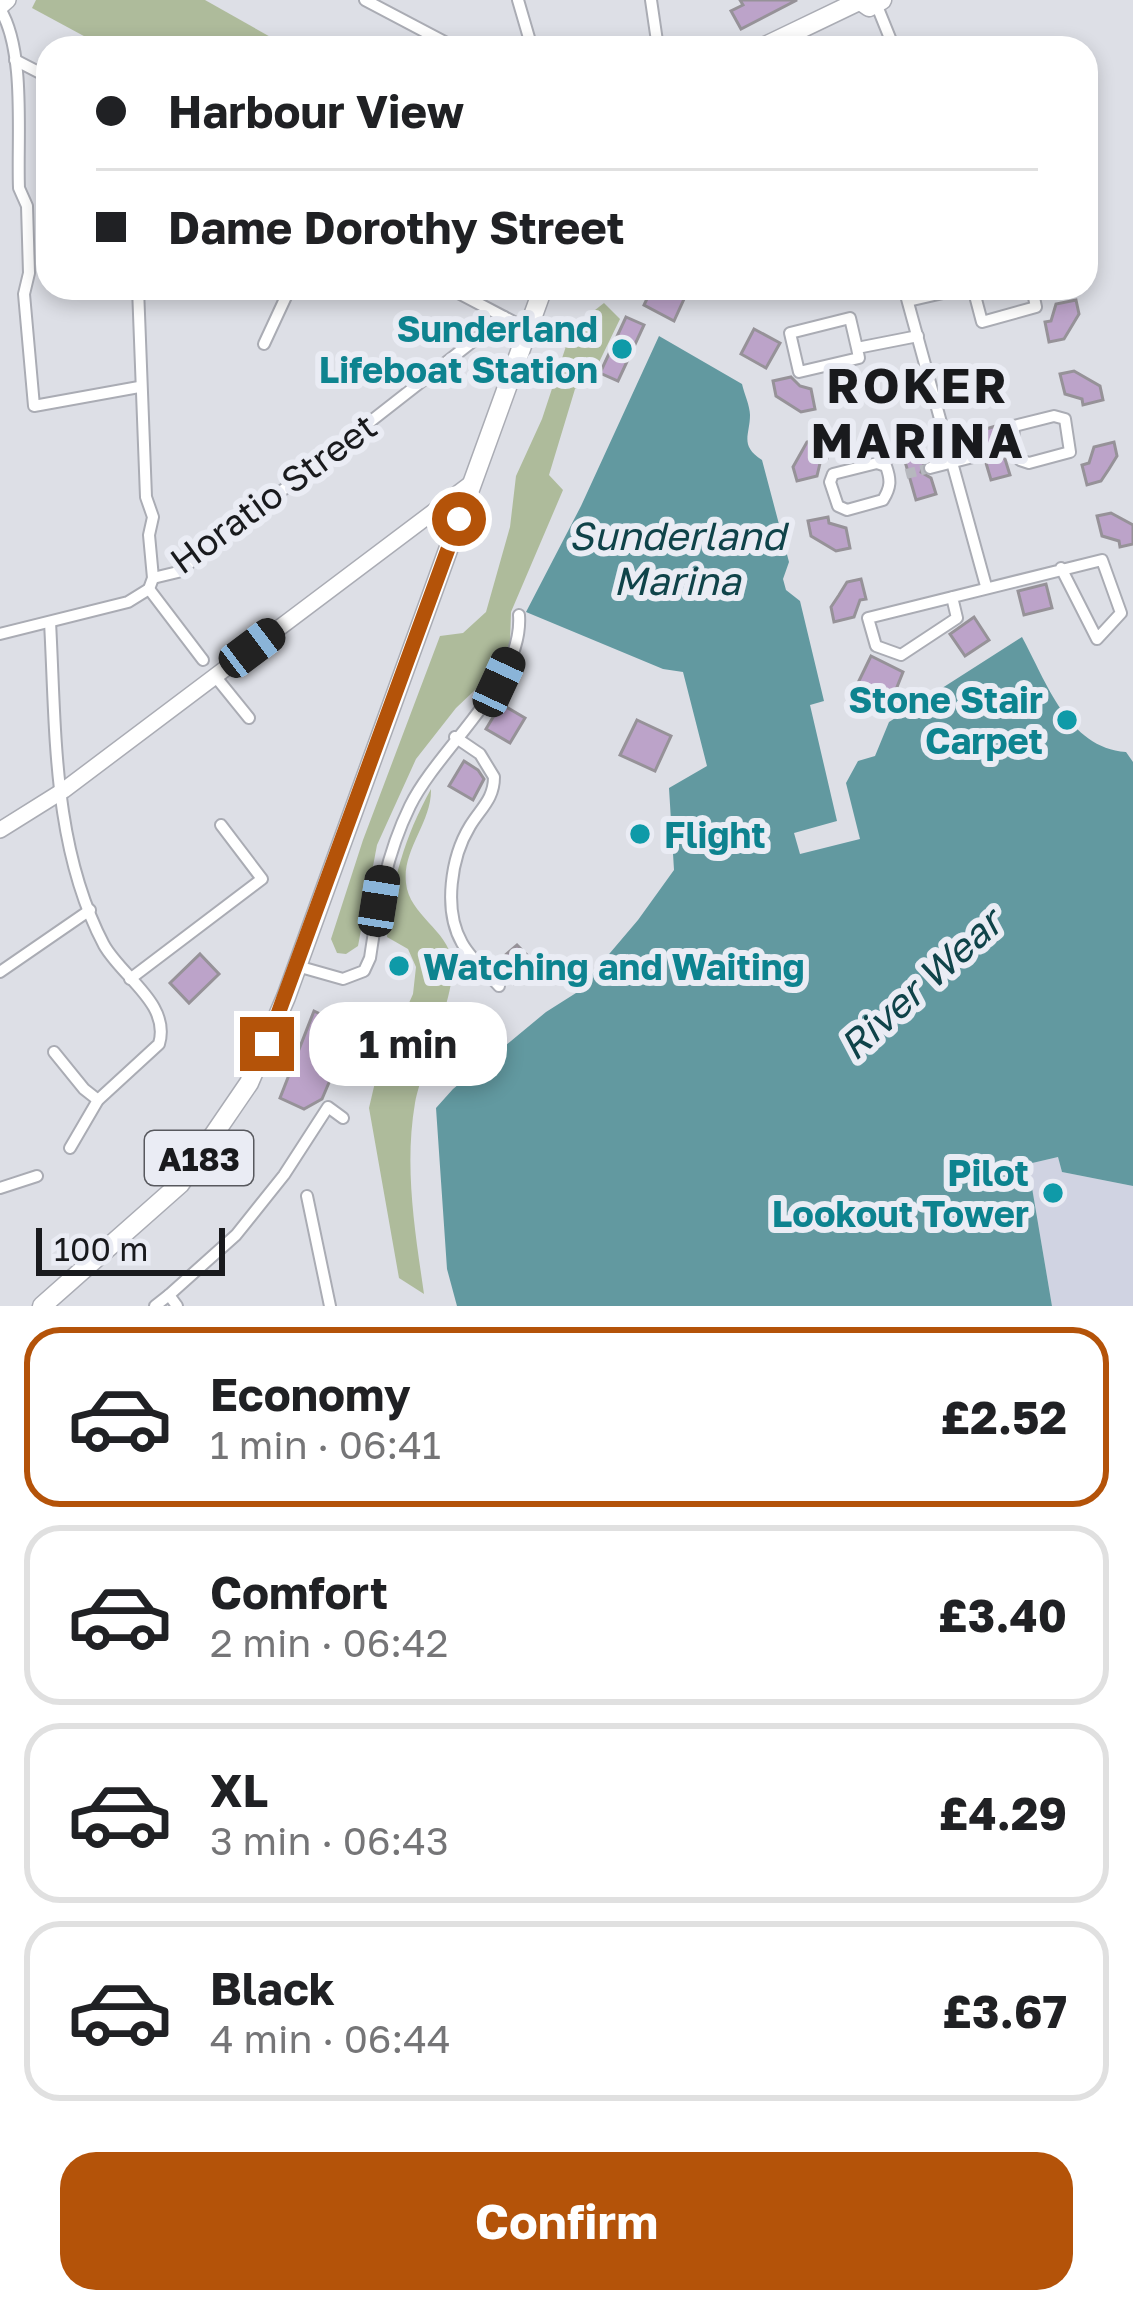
<!DOCTYPE html>
<meta charset="utf-8">
<style>
body{margin:0;font-family:"Golos Text",sans-serif;background:#f2f2f2;color:#202124;height:100vh;display:flex;flex-direction:column;font-size:45px;white-space:nowrap}
*{box-sizing:border-box;margin:0}
p{font-size:39px;color:#757577}
.icon{flex:none;width:66px;height:66px;fill:none;stroke:currentColor;stroke-width:2;stroke-linecap:round;stroke-linejoin:round}
.map{position:relative;height:1306px;overflow:hidden}
.drawer{display:flex;flex-direction:column;background:#fff;flex:1}
.drawer>*{flex:none}
.banner{position:absolute;left:36px;top:36px;width:1062px;height:264px;border-radius:36px;box-shadow:0 6px 18px #0003;display:grid;align-content:center;height:264px;padding:0 60px;background:#fff}
.scale{position:absolute;left:36px;bottom:30px;width:189px;box-sizing:border-box;padding-left:12px;border:6px solid #191a1d;border-top:0;font-size:33px;line-height:42px;white-space:nowrap;color:#191a1d;-webkit-text-stroke:9px #eaecf4;paint-order:stroke}
.end{position:absolute;width:54px;height:54px;margin:-27px;border:15px solid #b45309;background:#fff;box-shadow:0 0 0 6px #fff}
.from{border-radius:50%}
.bubble{position:absolute;height:84px;border-radius:36px;background:#fff;box-shadow:0 6px 18px #0003;font-size:39px;font-weight:700;line-height:84px;text-align:center}
.car{position:absolute;width:36px;height:72px;margin:-36px -18px;border-radius:15px;box-shadow:0 0 9px 3px #0007;background:linear-gradient(#222 24%,#8ab4d8 0 40%,#222 0 76%,#8ab4d8 0 86%,#222 0)}
.banner b{display:flex;align-items:center;gap:42px;height:114px;font-size:45px}
.banner b+b{border-top:3px solid #e0e0e0}
.banner i{width:30px;height:30px;background:#202124}
ul{padding:21px 0 0;list-style:none}
li{display:flex;align-items:center;gap:36px;height:180px;margin:0 24px 18px;padding:0 36px;border:6px solid #e0e0e0;border-radius:36px}
li div{flex:1}
li b{display:block;font-size:45px}
li em{font-style:normal;font-weight:700}
li.active{border-color:#b45309}
li>.icon{width:108px;height:108px;stroke-width:1.5}
.primary-button{display:flex;gap:24px;margin-top:auto;padding:24px 60px}
.primary-button a{flex:1;height:138px;border-radius:36px;background:#b45309;color:#fff;font-size:48px;font-weight:700;line-height:138px;text-align:center}
.map>svg:first-child{display:block}
.built{fill:#d0d3e2}
.green{fill:#aebb9b}
.water{fill:#6299a0}
.building{fill:#bca3c9;stroke:#969298;stroke-width:3}
.lines{fill:none;stroke-linecap:round;stroke-linejoin:round}
.street-tunnel{stroke:#b6b8be;stroke-width:10;stroke-dasharray:10 5;stroke-linecap:butt}
.street-casing{stroke:#aaacb4;stroke-width:14}
.secondary-casing{stroke:#aaacb4;stroke-width:18}
.primary-casing{stroke:#aaacb4;stroke-width:21}
.street{stroke:#fff;stroke-width:10}
.secondary{stroke:#fff;stroke-width:15}
.primary{stroke:#fff;stroke-width:18}
.route{stroke:#b45309;stroke-width:15}
.culture-dot{fill:#0f9aa8;stroke:#eaecf4;stroke-width:4.5}
.labels{text-anchor:middle;dominant-baseline:central;stroke-width:12;stroke-linejoin:round;paint-order:stroke}
.shield{fill:#eaecf4;stroke:#58595e;stroke-width:3}
.shield-label{font-size:33px;font-weight:bold;fill:#191a1d}
.culture-label{font-size:36px;font-weight:bold;fill:#0d838f;stroke:#eaecf4;text-anchor:end}
.street-label{font-size:36px;fill:#191a1d;stroke:#eaecf4}
.water-label{font-size:39px;font-style:italic;fill:#0f4349;stroke:#eaecf4}
.district-label{font-size:48px;font-weight:bold;letter-spacing:3px;fill:#191a1d;stroke:#eaecf4}
</style>
<div class="map">
<svg width="1133" height="1306" viewBox="0 0 1133 1306">
<rect width="100%" height="100%" fill="#dddfe6"/>
<!-- built -->
<path class="built" d="M1058,1157l4,15 71,14v120h-81l-24,-142z"/>
<!-- green -->
<g class="green">
<path d="M36,0h169l85,48h-184l-74,-40z"/>
<path d="M604,303l16,16 -32,66 -13,4 -26,86 14,15 -52,122 -1,31 -17,30 -37,35 -40,51 -39,86 -19,101 -12,8 -9,-1 -6,-14 32,-99 77,-204 23,-3 23,-21 24,-85 6,-51 26,-57 30,-91z"/>
<path d="M431,789c1,33 -29,61 -25,94 3,32 42,47 46,78 5,33 -30,105 -37,142 -11,64 0,128 9,191l-25,-16 -30,-170 7,-30 37,-84 3,-27 -8,-18 -21,-12c4,-54 18,-101 44,-148z"/>
</g>
<!-- water -->
<path class="water" d="M659,336l83,48c2,9 8,22 8,31 0,20 -11,30 12,45l27,102 -6,17 3,11 14,11 24,100 -14,4 27,116 -43,12 6,21 60,-15 -14,-56 12,-22 17,-5 14,-34 133,-85c24,44 46,111 104,115l7,10v424l-71,-14 -4,-15 -30,7 24,142h-595l-10,-37 -11,-161 17,-19 93,-77 30,-19 62,-73 36,-50 -5,-82 38,-22 -24,-94 -20,-3 -137,-57 55,-106z"/>
<!-- building -->
<g class="building">
<path d="M740,0h57l-56,29 -10,-18 12,-6z"/>
<path d="M652,288h37l-15,33 -30,-16z"/>
<path d="M1076,300l3,14 -15,25 -15,3 -4,-20 6,-1 5,-17z"/>
<path d="M626,317l18,8 -26,56 -18,-8z"/>
<path d="M754,329l26,14 -14,25 -25,-14z"/>
<path d="M1074,371l26,15 3,14 -20,5 -1,-6 -17,-5 -5,-20z"/>
<path d="M791,377l9,9 11,3 4,20 -14,3 -25,-16 -3,-15z"/>
<path d="M996,426l4,15 -4,10 9,8 5,16 -19,5 -5,-17 4,-11 -10,-7 -4,-13z"/>
<path d="M822,438l5,20 -6,1 -4,17 -20,5 -4,-14 14,-25z"/>
<path d="M1114,442l3,14 -8,13 -8,12 -14,4 -5,-20 7,-2 5,-16z"/>
<path d="M922,445l4,14 -5,13 10,6 5,16 -20,6 -14,-49z"/>
<path d="M1111,513l22,12v19l-13,3 -1,-6 -17,-5 -5,-20z"/>
<path d="M828,517l1,6 17,5 4,20 -14,3 -25,-15 -3,-15z"/>
<path d="M861,579l5,20 -6,1 -6,17 -20,5 -3,-15 8,-12 8,-13z"/>
<path d="M1046,584l6,24 -28,7 -6,-24z"/>
<path d="M974,617l15,23 -24,16 -15,-22z"/>
<path d="M871,656l32,16 -14,35 -35,-16z"/>
<path d="M501,704l24,14 -15,25 -24,-14z"/>
<path d="M637,720l34,16 -16,35 -35,-16z"/>
<path d="M464,761l14,9 6,9 -11,21 -24,-14z"/>
<path d="M517,945l19,19 -22,20 -19,-20z"/>
<path d="M200,954l19,20 -30,29 -19,-20z"/>
<path d="M314,1011l23,11 -13,29 15,8 -17,40 -18,10 -24,-11z"/>
</g>
<g class="lines">
<!-- street-tunnel -->
<g class="street-tunnel">
<path d="M981,455l24,-6"/>
<path d="M906,474l24,-6"/>
</g>
<!-- street casing -->
<g class="street-casing">
<g id="street">
<path d="M365,0l91,48"/>
<path d="M518,0l14,48"/>
<path d="M651,0l7,48"/>
<path d="M877,6l17,42"/>
<path d="M0,9c26,42 17,129 19,179l8,18 2,67 -5,21 10,112 105,-19"/>
<path d="M15,60l33,17"/>
<path d="M138,288l8,209 7,20 -4,18 4,43 -4,11"/>
<path d="M449,288l80,42"/>
<path d="M904,288l82,298"/>
<path d="M973,288l9,34 54,-15 -4,-19"/>
<path d="M908,301l57,-13"/>
<path d="M264,344l26,-56"/>
<path d="M857,348l-7,-30 -60,15 9,39 60,-14 -2,-10 61,-12"/>
<path d="M1005,449l8,-3 1,-20 40,-10 11,3 5,33 -41,11 -9,-3 -7,-14"/>
<path d="M877,463l9,3c5,14 5,21 -3,34l-36,10 -9,-4 -8,-24 3,-8z"/>
<path d="M930,468l51,-13"/>
<path d="M153,578l25,-6 326,-255"/>
<path d="M149,589l54,71"/>
<path d="M952,597l5,21 -56,37 -25,-9 -8,-28 234,-58 19,53 -24,26 -36,-71"/>
<path d="M50,622c6,108 2,224 54,323 18,32 67,59 55,99l-61,56 -28,48"/>
<path d="M0,634l128,-32 21,-13"/>
<path d="M215,676l34,42"/>
<path d="M455,737l25,17 14,23c0,22 -13,31 -24,49 -19,31 -27,84 -8,117 9,16 25,30 37,43"/>
<path d="M297,966l46,13 21,-8 6,-13c8,-54 16,-103 40,-152 29,-59 114,-124 109,-191"/>
<path d="M0,972l90,-62"/>
<path d="M130,979l132,-100 -41,-54"/>
<path d="M54,1052l30,37 14,11"/>
<path d="M0,1188l37,-12"/>
<path d="M307,1196l23,110"/>
<path d="M155,1306l14,-11"/>
<path d="M177,1306l-8,-11 67,-60 48,-60 44,-68 15,11"/>
</g>
</g>
<!-- secondary casing -->
<g class="secondary-casing">
<g id="secondary">
<path d="M0,7l8,-7"/>
<path d="M0,830l64,-40 409,-308"/>
</g>
</g>
<!-- primary casing -->
<g class="primary-casing">
<g id="primary">
<path d="M859,0l10,7 13,-7"/>
<path d="M761,48l98,-47"/>
<path d="M42,1306l138,-122 69,-101 37,-86 257,-709"/>
</g>
</g>
<!-- street -->
<use href="#street" class="street"/>
<!-- secondary -->
<use href="#secondary" class="secondary"/>
<!-- primary -->
<use href="#primary" class="primary"/>
</g>
<g class="lines">
<!-- route -->
<path class="route" d="M267,1044l192,-525"/>
</g>
<!-- markers -->
<g class="culture-dot">
<circle cx="622" cy="349" r="12"/>
<circle cx="1067" cy="720" r="12"/>
<circle cx="640" cy="834" r="12"/>
<circle cx="399" cy="966" r="12"/>
<circle cx="1053" cy="1193" r="12"/>
</g>
<g class="labels">
<!-- shield labels -->
<rect class="shield" x="145" y="1131" width="108" height="54" rx="9"/>
<g class="shield-label">
<text x="199" y="1158">A183</text>
</g>
<!-- culture labels -->
<g class="culture-label">
<text x="598" y="328">Sunderland<tspan x="598" dy="41">Lifeboat Station</tspan></text>
<text x="1043" y="699">Stone Stair<tspan x="1043" dy="41">Carpet</tspan></text>
<text x="664" y="834" text-anchor="start">Flight</text>
<text x="423" y="966" text-anchor="start">Watching and Waiting</text>
<text x="1029" y="1172">Pilot<tspan x="1029" dy="41">Lookout Tower</tspan></text>
</g>
<!-- street labels -->
<g class="street-label">
<text transform="translate(273 493) rotate(-36)">Horatio Street</text>
</g>
<!-- water labels -->
<g class="water-label">
<text x="677" y="535">Sunderland<tspan x="677" dy="45">Marina</tspan></text>
<text transform="translate(920 984) rotate(-42)">River Wear</text>
</g>
<!-- district labels -->
<g class="district-label">
<text x="918" y="385">ROKER<tspan x="918" dy="55">MARINA</tspan></text>
</g>
</g>
</svg>
<div class="scale">100 m</div>
<i class="end from" style="left:459px;top:519px"></i>
<i class="end" style="left:267px;top:1044px"></i>
<div class="bubble" style="left:309px;top:1002px;width:198px">1 min</div>
<i class="car" style="left:252px;top:648px;rotate:53deg"></i>
<i class="car" style="left:499px;top:682px;rotate:25deg"></i>
<i class="car" style="left:379px;top:901px;rotate:9deg"></i>
<div class="banner">
<b><i class="from"></i>Harbour View</b>
<b><i></i>Dame Dorothy Street</b>
</div>
</div>
<section class="drawer">
<ul>
<li class="active"><svg class="icon" aria-label="car" viewBox="0 0 24 24"><path d="M5 17H2v-5l4-1 3-4h7l3 4 3 1v5h-3M9 17h6M6 11h13"/><circle cx="7" cy="17" r="2"/><circle cx="17" cy="17" r="2"/></svg><div><b>Economy</b><p>1 min · 06:41</p></div><em>£2.52</em></li>
<li><svg class="icon" aria-label="car" viewBox="0 0 24 24"><path d="M5 17H2v-5l4-1 3-4h7l3 4 3 1v5h-3M9 17h6M6 11h13"/><circle cx="7" cy="17" r="2"/><circle cx="17" cy="17" r="2"/></svg><div><b>Comfort</b><p>2 min · 06:42</p></div><em>£3.40</em></li>
<li><svg class="icon" aria-label="car" viewBox="0 0 24 24"><path d="M5 17H2v-5l4-1 3-4h7l3 4 3 1v5h-3M9 17h6M6 11h13"/><circle cx="7" cy="17" r="2"/><circle cx="17" cy="17" r="2"/></svg><div><b>XL</b><p>3 min · 06:43</p></div><em>£4.29</em></li>
<li><svg class="icon" aria-label="car" viewBox="0 0 24 24"><path d="M5 17H2v-5l4-1 3-4h7l3 4 3 1v5h-3M9 17h6M6 11h13"/><circle cx="7" cy="17" r="2"/><circle cx="17" cy="17" r="2"/></svg><div><b>Black</b><p>4 min · 06:44</p></div><em>£3.67</em></li>
</ul>
<div class="primary-button"><a>Confirm</a></div>
</section>
